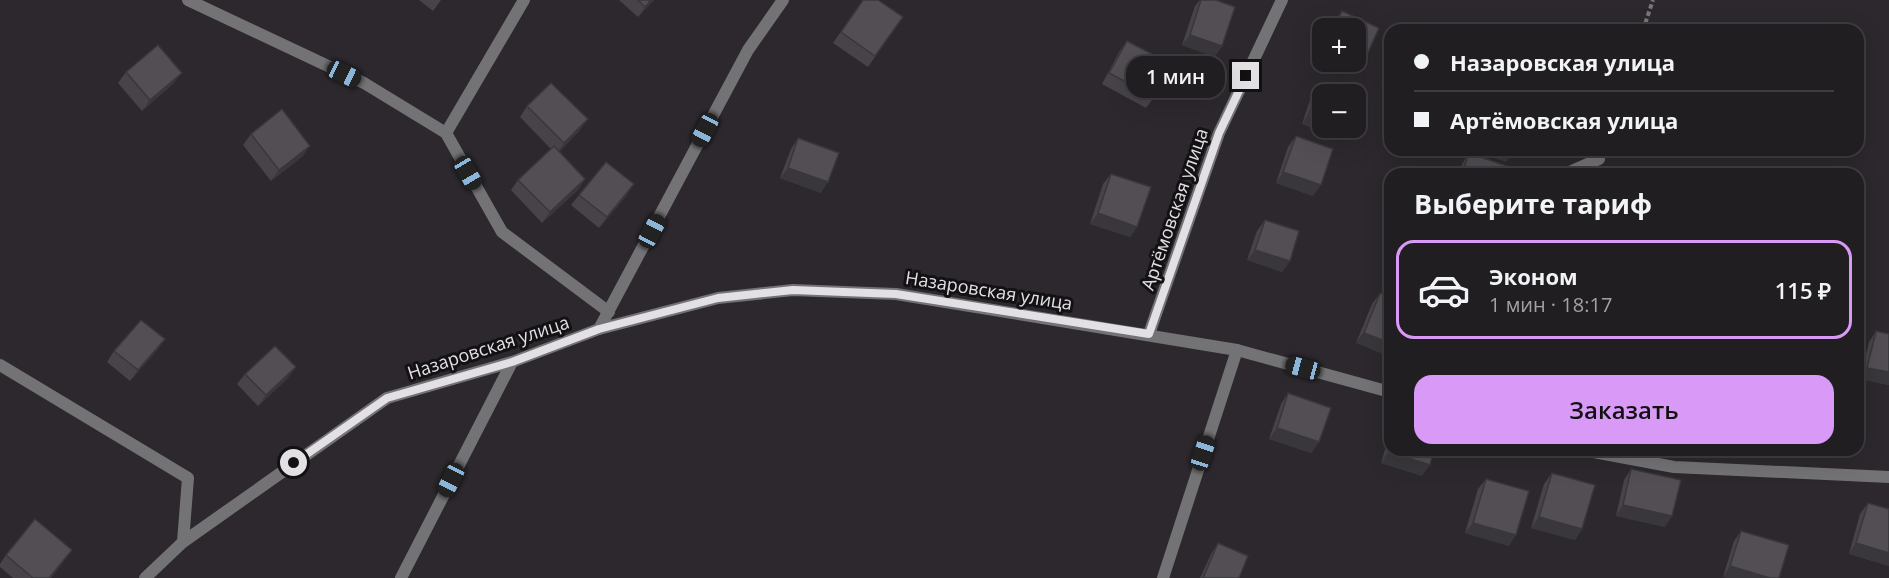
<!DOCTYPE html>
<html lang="ru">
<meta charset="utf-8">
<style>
body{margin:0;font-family:"Open Sans",sans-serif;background:#2d2b2f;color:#f1f3f6;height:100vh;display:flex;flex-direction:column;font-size:22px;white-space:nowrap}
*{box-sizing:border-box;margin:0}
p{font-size:20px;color:#a2a2a5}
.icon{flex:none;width:33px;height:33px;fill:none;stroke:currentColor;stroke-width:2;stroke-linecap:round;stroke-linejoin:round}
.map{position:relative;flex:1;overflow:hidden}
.drawer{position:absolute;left:1384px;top:168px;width:480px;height:288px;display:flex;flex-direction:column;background:#211e22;border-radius:18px;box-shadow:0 6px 24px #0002,0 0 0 2px #3e3c40}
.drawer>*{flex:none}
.banner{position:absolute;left:1384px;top:24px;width:480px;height:132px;border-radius:18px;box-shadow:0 6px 24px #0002,0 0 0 2px #3e3c40;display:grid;align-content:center;height:132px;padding:0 30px;background:#211e22}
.buttons{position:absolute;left:1312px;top:18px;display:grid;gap:12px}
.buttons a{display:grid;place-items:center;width:54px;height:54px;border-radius:12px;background:#211e22;box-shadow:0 6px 24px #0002,0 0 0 2px #3e3c40;font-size:30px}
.end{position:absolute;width:27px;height:27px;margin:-14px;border:8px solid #e2e0e4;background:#111;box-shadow:0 0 0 3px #111}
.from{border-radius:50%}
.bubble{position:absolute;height:42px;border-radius:18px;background:#211e22;box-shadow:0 6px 24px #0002,0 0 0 2px #3e3c40;font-size:20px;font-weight:600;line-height:42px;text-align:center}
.car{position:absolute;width:18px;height:36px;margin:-18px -9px;border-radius:8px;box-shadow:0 0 4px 2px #0007;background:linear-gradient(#222 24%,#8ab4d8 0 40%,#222 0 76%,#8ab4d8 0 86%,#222 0)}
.banner b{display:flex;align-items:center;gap:21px;height:57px;font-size:22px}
.banner b+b{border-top:2px solid #3e3c40}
.banner i{width:15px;height:15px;background:#f1f3f6}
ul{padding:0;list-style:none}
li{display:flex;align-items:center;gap:18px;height:99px;margin:0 12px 9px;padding:0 18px;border:3px solid #3e3c40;border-radius:18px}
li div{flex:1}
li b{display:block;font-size:22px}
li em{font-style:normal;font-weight:600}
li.selected{border-color:#d99af7}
li>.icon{width:54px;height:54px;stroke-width:1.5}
h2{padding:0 30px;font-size:27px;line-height:72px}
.cta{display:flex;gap:12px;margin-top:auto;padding:12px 30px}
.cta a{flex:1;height:69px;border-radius:18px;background:#d99af7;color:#111;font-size:24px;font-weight:600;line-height:69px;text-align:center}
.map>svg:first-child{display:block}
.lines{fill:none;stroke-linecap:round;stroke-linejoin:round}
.path{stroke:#7a777c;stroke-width:4;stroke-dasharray:4.5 3;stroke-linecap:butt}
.lane{stroke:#737274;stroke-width:12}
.street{stroke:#737274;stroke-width:12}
.wall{fill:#474348}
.shaded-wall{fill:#39373b}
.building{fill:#524e54;stroke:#39373b;stroke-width:1.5}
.route{stroke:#e2e0e4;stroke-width:8}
.labels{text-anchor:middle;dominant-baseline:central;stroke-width:6;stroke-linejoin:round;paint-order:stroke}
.street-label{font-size:18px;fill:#e2e0e4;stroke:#131114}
</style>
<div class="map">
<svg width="1889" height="578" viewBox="0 0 1889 578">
<rect width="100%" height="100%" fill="#2c282d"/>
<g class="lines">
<!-- path -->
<path class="path" d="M1643,30l10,-30"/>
<!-- lane -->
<g class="lane">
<path d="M188,0l176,83 82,50 56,99 107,80"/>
<path d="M446,133l78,-133"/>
<path d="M1565,174l34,-15"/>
<path d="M0,365l188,113 -5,64"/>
<path d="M1163,578l74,-228"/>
</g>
<!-- street -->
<g class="street">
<path d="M599,329l149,-279 35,-50"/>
<path d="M1149,334l70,-201 63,-133"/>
<path d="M1583,450l91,17 215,10"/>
<path d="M145,578l38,-36 204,-144 125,-36 87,-33 119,-31 75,-8 103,4 341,56 153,42"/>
<path d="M401,578l111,-216"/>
</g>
</g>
<!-- wall -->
<g class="wall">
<path d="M419,0h22l-8,11z"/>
<path d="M619,0h35l-16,17z"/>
<path d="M863,0l40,17 -35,50 -35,-24z"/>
<path d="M1200,0h16l6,46 -8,11 -32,-12 13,-39z"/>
<path d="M1342,11l37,17 -12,27 -8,11 -10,-4h7v-34h-25l3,-7z"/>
<path d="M1127,41l27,56 -8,11 -44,-24 17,-32z"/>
<path d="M126,72l48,11 -32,28 -24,-28z"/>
<path d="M1319,84l18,52 -35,-12 10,-30z"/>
<path d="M527,106l53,24 -21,22 26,27 -7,11 -36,33 -31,-33 7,-10 33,-31 -31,-32z"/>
<path d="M251,134l52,22 -32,25 -28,-36z"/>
<path d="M1296,136l17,60 -37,-13 12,-36z"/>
<path d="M798,138l23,55 -41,-15 11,-29z"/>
<path d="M1469,153l58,21h-69l4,-10z"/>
<path d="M1111,174l26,53 -7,10 -40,-13 13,-40z"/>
<path d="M579,195h48l-28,33 -28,-23z"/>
<path d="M1265,220l25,41 -8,11 -35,-12 10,-29z"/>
<path d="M1380,293l10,4 -34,46 16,-39z"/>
<path d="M1876,331l13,3v51l-29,-6 9,-37z"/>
<path d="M165,339l-8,11 -27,31 -23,-19 7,-11z"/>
<path d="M245,374l43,4 -30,28 -21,-22z"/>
<path d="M1288,393l31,49 -8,11 -42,-14 12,-35z"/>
<path d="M1390,433v17l32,26 -41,-13z"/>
<path d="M1631,469l34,58 -49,-11 8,-36z"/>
<path d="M1552,473l30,56 -7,11 -44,-12 13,-44z"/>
<path d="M1486,479l23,67 -44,-13 13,-44z"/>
<path d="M1868,503l21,6v57l-40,-12 11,-40z"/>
<path d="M1741,531l48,14 -66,32 11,-36z"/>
<path d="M1218,543l21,35h-39l11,-24z"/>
<path d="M6,555l58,6 -13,17h-38l-13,-11v-3z"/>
</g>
<!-- shaded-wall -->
<g class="shaded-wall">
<path d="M651,0h3l-16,17 7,-10z"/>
<path d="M1190,35l32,11 -8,11 -32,-12z"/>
<path d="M182,73l-8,10 -32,28 8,-11z"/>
<path d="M1309,113l14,5v10h20l-6,8 -35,-12z"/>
<path d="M588,119l-8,11 -23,24 7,-11z"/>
<path d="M310,146l-7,10 -32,25 8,-11z"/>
<path d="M1470,150h41l3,1 -8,11z"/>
<path d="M788,168l40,14 -7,11 -41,-15z"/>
<path d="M1283,172l38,13 -8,11 -37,-13z"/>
<path d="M585,179l-7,11 -36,33 8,-11z"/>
<path d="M634,184l-7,11 -28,33 8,-11z"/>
<path d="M1098,213l39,14 -7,10 -40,-13z"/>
<path d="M1255,250l35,11 -8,11 -35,-12z"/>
<path d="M1364,333l26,10v14l-34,-14z"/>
<path d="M165,339l-8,11 -27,31 8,-11z"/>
<path d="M296,367l-8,11 -30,28 8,-11z"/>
<path d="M1867,368l22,4v13l-29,-6z"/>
<path d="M1277,428l42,14 -8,11 -42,-14z"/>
<path d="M1388,452l42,13 -8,11 -41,-13z"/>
<path d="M1623,505l49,11 -7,11 -49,-11z"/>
<path d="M1539,517l43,12 -7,11 -44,-12z"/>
<path d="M1473,523l43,12 -7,11 -44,-13z"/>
<path d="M1856,543l33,10v13l-40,-12z"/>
<path d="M72,550l-21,28h-2z"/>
<path d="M1730,566l40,12h-43l-4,-1z"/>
</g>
<!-- building -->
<g class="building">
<path d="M638,0h13l-6,7z"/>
<path d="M863,0h15l25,17 -28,39 -34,-24z"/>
<path d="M1201,0h15l19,7 -13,39 -32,-11z"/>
<path d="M1342,11l37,17 -12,27 -11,-5v-22h-22z"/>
<path d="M1127,41l44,23 -17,33 -45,-24z"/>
<path d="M158,45l24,28 -32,27 -24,-28z"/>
<path d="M551,83l37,36 -24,24 -37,-37z"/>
<path d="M1319,84l32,10h-28v24l-14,-5z"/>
<path d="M282,109l28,37 -31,24 -28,-36z"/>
<path d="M1296,136l37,13 -12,36 -38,-13z"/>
<path d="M798,138l41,15 -11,29 -40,-14z"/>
<path d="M554,146l31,33 -35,33 -32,-32z"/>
<path d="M1469,153l58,20v1h-65z"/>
<path d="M606,162l28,22 -27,33 -28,-22z"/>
<path d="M1111,174l40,13 -14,40 -39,-14z"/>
<path d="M1265,220l34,11 -9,30 -35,-11z"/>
<path d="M1380,293l10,4v46l-26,-10z"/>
<path d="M141,320l24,19 -27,31 -24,-19z"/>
<path d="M1876,331l13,3v38l-22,-4z"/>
<path d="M275,346l21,21 -30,28 -21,-21z"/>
<path d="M1288,393l43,15 -12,34 -42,-14z"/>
<path d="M1390,446v4h44l-4,15 -42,-13z"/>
<path d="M1631,469l50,11 -9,36 -49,-11z"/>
<path d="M1552,473l43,12 -13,44 -43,-12z"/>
<path d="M1486,479l43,12 -13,44 -43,-12z"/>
<path d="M1868,503l21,6v44l-33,-10z"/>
<path d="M35,519l37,31 -23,28h-16l-27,-23z"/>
<path d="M1741,531l48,14 -10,33h-9l-40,-12z"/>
<path d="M1218,543l30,13 -9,22h-36z"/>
</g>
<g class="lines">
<!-- route -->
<path class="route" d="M294,463l93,-65 125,-36 87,-33 119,-31 75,-8 103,4 253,40 70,-201 27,-57"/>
</g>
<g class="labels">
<!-- street labels -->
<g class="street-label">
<text transform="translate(1174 209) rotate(-71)">Артёмовская улица</text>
<text transform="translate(989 290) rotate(9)">Назаровская улица</text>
<text transform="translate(488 347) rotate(-18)">Назаровская улица</text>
</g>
</g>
</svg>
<div class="buttons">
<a>+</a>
<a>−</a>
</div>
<i class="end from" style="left:294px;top:463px"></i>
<i class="end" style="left:1246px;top:76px"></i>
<div class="bubble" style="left:1126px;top:56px;width:99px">1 мин</div>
<i class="car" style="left:344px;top:74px;rotate:115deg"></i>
<i class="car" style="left:705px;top:130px;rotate:208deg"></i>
<i class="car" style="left:468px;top:173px;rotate:150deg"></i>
<i class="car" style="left:652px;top:231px;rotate:28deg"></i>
<i class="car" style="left:1303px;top:368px;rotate:285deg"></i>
<i class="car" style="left:1203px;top:453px;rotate:18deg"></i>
<i class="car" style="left:451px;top:480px;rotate:207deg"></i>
<div class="banner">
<b><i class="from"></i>Назаровская улица</b>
<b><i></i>Артёмовская улица</b>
</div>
<section class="drawer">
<h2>Выберите тариф</h2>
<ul>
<li class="selected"><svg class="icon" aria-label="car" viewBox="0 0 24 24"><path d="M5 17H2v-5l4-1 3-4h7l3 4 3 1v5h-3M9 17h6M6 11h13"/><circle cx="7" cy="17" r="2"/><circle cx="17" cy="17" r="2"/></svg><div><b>Эконом</b><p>1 мин · 18:17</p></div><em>115 ₽</em></li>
</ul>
<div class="cta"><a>Заказать</a></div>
</section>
</div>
